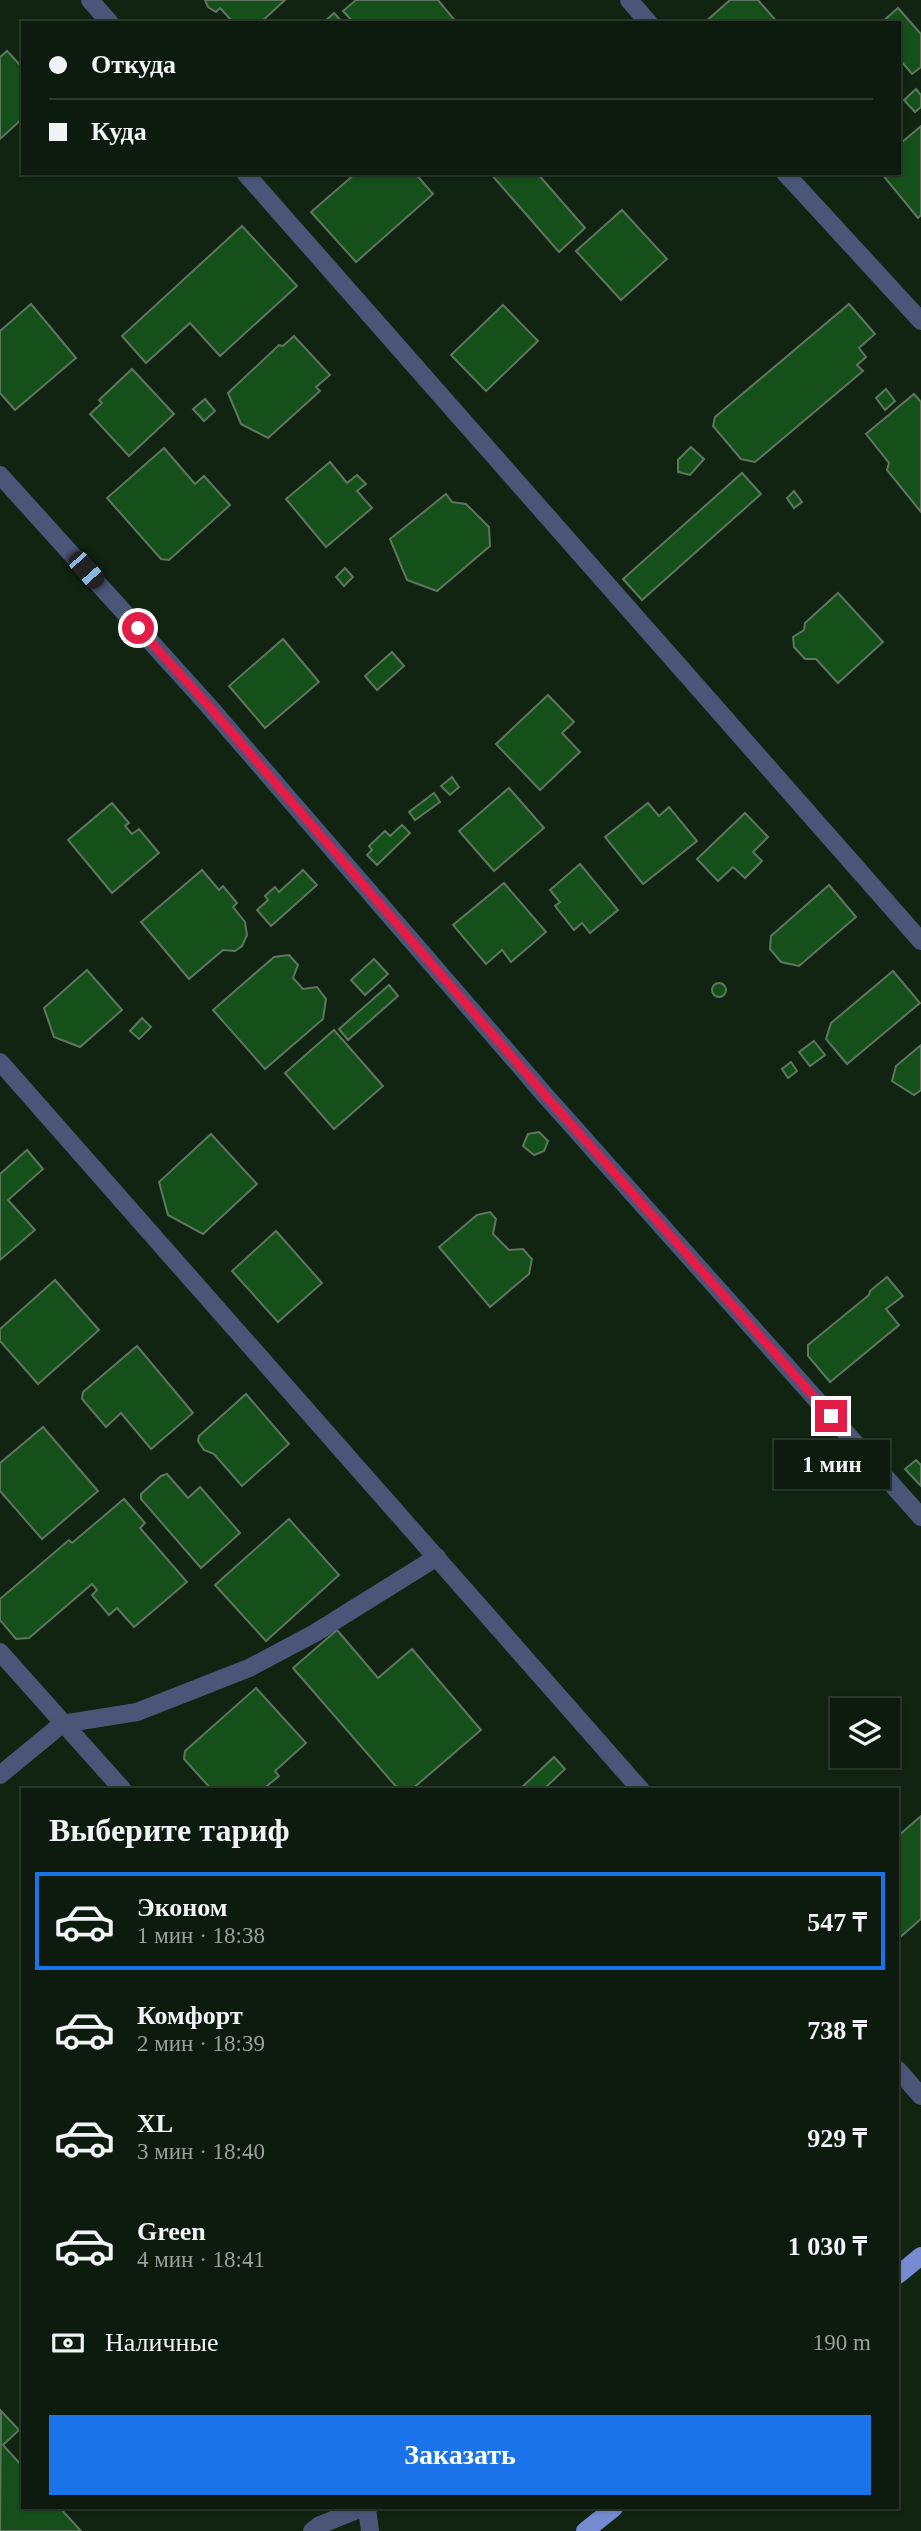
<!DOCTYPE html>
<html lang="ru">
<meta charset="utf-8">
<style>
body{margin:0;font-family:Georgia,serif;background:#152416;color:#f1f3f6;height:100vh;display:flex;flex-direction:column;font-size:26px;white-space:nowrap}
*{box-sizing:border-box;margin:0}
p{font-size:23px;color:#9aa19d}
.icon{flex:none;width:38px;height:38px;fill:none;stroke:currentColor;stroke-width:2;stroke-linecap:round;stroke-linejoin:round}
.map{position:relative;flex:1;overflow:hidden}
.drawer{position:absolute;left:21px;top:1788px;width:878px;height:721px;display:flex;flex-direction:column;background:#0c1b0d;border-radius:0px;box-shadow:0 2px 5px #0004,0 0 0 2px #2c392e}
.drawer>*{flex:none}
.top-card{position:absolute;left:21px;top:21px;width:880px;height:154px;border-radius:0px;box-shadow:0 2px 5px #0004,0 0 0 2px #2c392e;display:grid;align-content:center;height:154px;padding:0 28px;background:#0c1b0d}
.fabs{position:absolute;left:830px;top:1698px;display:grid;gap:14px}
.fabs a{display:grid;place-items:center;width:70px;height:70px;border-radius:0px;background:#0c1b0d;box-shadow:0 2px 5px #0004,0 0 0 2px #2c392e;font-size:35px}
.end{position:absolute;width:32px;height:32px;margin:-16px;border:9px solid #e11d48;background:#fff;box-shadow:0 0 0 4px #fff}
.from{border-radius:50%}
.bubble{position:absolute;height:49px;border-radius:0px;background:#0c1b0d;box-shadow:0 2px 5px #0004,0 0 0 2px #2c392e;font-size:23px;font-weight:700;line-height:49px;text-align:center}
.car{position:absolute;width:21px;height:42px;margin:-21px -10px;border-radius:9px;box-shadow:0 0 5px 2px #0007;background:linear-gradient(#222 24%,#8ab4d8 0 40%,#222 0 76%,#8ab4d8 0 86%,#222 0)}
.top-card b{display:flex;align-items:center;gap:24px;height:66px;font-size:26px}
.top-card b+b{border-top:2px solid #2c392e}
.top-card i{width:18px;height:18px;background:#f1f3f6}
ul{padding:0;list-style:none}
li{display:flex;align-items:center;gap:21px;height:98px;margin:0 14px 10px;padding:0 14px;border:4px solid transparent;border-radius:0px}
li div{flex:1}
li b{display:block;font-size:26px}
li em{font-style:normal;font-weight:700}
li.selected{border-color:#1a73e8}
li>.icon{width:63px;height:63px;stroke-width:1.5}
h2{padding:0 28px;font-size:32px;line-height:84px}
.pay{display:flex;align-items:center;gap:18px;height:77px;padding:0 28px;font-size:26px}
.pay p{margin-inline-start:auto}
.cta{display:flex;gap:14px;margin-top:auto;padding:14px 28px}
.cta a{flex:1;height:80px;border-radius:0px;background:#1a73e8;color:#fff;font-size:28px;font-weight:700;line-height:80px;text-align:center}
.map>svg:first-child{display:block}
.building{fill:#15501b;stroke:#5f755f;stroke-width:2}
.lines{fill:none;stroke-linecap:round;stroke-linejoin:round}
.minor{stroke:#4a5578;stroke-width:18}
.major{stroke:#768bd2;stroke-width:18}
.route{stroke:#e11d48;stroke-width:9}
</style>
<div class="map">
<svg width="921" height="2531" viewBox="0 0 921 2531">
<rect width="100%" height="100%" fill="#102411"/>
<!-- building -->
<g class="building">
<path d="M205,0h80l-25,23h-29l1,-2 -12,-13 -4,4 -8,-5z"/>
<path d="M356,0h82l19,23h-103l-11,-12z"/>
<path d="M730,0h28l20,23h-74z"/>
<path d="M898,8l23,26v33l-9,7 -12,-14v-37h-19z"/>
<path d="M334,13l9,10h-20z"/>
<path d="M7,51l16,17v22l-2,2 2,2v24l-23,21v-82z"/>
<path d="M916,89l5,6v12l-6,5 -11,-12z"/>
<path d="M921,126v89l-3,3 -37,-45h19v-32l1,2z"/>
<path d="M356,173h59l18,21 -77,68 -45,-50z"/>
<path d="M490,173h47l48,55 -26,24z"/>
<path d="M622,210l45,49 -46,41 -45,-49z"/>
<path d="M242,226l55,60 -77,70 -30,-33 -44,40 -24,-27z"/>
<path d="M31,304l45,54 -61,52 -15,-17v-62z"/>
<path d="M849,304l26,30 -16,14 7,9 -9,8 6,6 -108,91 -14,-3 -28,-33 2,-9z"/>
<path d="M503,305l35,36 -52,50 -35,-36z"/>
<path d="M294,336l36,39 -14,12 4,4 -52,47 -27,-14 -13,-31 51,-48 4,1z"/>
<path d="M132,369l42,45 -45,42 -39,-42 12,-11 -3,-3z"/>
<path d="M886,389l9,12 -10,9 -9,-12z"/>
<path d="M914,394l7,8v110l-34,-42 2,-7 -23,-29z"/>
<path d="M205,399l10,12 -11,10 -11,-12z"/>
<path d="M691,447l13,12 -14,16 -12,-3v-12z"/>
<path d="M164,448l31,36 9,-8 26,29 -61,55 -8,-1 -54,-61z"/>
<path d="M330,462l17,21 10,-8 9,9 -9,7 15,17 -46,39 -40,-48z"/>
<path d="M742,473l19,21 -119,106 -19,-21z"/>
<path d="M794,491l8,11 -8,6 -7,-10z"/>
<path d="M446,494l6,8 14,2 23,23 1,19 -53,45 -30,-11 -17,-41z"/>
<path d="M345,568l8,9 -9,9 -8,-9z"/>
<path d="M838,593l45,49 -45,41 -22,-24h-11l-11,-12 -1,-10 11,-7 1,-7z"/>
<path d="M283,639l36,43 -54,46 -36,-42z"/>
<path d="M392,652l12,14 -27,24 -12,-14z"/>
<path d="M548,695l26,27 -12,11 18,19 -40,38 -44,-46z"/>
<path d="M452,777l7,10 -9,8 -9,-9z"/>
<path d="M509,788l35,40 -50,43 -35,-40z"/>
<path d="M434,793l6,9 -25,18 -6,-8z"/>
<path d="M112,803l17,20 -4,3 7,8 7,-5 20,24 -47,40 -44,-53z"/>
<path d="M648,803l11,13 10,-9 28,34 -54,43 -38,-47z"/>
<path d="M745,813l23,24 -15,15 9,9 -17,17 -12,-11 -15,14 -21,-22z"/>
<path d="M402,825l8,8 -33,32 -10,-10 5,-5 -3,-4 16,-15 5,5z"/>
<path d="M580,864l38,46 -28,23 -8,-10 -8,7 -19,-24 5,-4 -10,-12z"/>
<path d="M202,870l17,20 4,-4 14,17 -4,4 12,15 2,13 -5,11 -7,5 -12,-1 -34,29 -48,-57z"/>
<path d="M303,870l14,15 -46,41 -14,-16 11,-10 -3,-4 10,-9 4,5z"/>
<path d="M504,883l42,49 -35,30 -9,-12 -16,14 -33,-39z"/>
<path d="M829,885l27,32 -57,49 -18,-4 -11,-13 1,-13z"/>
<path d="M289,955l9,10 -5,13 10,11 14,-2 9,12 -3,20 -58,50 -52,-59 61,-53z"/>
<path d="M374,959l14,15 -23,21 -14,-15z"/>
<path d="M87,970l35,40 -42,37 -26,-10 -10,-29z"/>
<path d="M893,971l27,32 -73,61 -21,-25 5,-16z"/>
<circle cx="719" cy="990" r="7"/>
<path d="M389,985l9,11 -50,44 -9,-11z"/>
<path d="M142,1018l9,9 -12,12 -9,-8z"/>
<path d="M334,1030l49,56 -49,43 -49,-56z"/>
<path d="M814,1041l11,14 -15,11 -11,-14z"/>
<path d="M921,1045v45l-7,5 -22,-14 4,-15z"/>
<path d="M791,1062l6,9 -9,7 -6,-9z"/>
<path d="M539,1132l9,9 -4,10 -10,4 -11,-9 5,-12z"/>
<path d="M211,1134l46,50 -54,50 -35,-19 -9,-33z"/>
<path d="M27,1150l16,19 -35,31 27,30 -35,30v-86z"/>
<path d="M490,1212l6,7 -3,15 16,16 14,-1 9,10 -3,15 -39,33 -51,-60 38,-32z"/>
<path d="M276,1231l46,52 -44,39 -46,-51z"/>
<path d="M887,1277l16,19 -17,13 13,16 -69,57 -22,-26v-11l61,-50 1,-4z"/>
<path d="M55,1280l44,50 -61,54 -38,-43v-12z"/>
<path d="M137,1346l56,67 -42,36 -30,-36 -15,14 -24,-28 1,-7z"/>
<path d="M246,1394l43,50 -47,42 -28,-32 -10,-4 -6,-9 1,-5z"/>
<path d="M43,1427l55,64 -56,48 -42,-48v-28z"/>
<path d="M916,1460l5,5v21l-16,-17z"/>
<path d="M167,1474l21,24 12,-11 40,46 -39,35 -60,-69v-5l20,-18z"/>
<path d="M124,1499l21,24 -5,5 47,54 -53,45 -17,-19 -8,7 -17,-20 5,-5 -5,-6 -63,54 -13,1 -16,-19v-21l69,-59 3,3z"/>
<path d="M289,1519l50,56 -73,66 -51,-56z"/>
<path d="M337,1630l41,48 34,-29 69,81 -70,60h-12l-106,-122z"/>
<path d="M256,1688l50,55 -31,28 4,5 -17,14h-50l-28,-31 1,-8z"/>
<path d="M554,1757l11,12 -22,21h-24z"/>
<path d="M921,1816v103l-23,20v-103z"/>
<path d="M1,2411l18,19 -16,15 20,22v41h37l21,23h-81z"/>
</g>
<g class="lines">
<!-- minor -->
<g class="minor">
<path d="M90,0l20,23"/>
<path d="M629,0l20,23"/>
<path d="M245,173l676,768"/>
<path d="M785,173l136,148"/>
<path d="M0,475l207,229 337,390 377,423"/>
<path d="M0,1062l641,728"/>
<path d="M0,1652l123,138"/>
<path d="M0,1775l62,-51 75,-12 112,-44 66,-35 122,-76"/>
<path d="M898,2070l23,26"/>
<path d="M367,2508l3,23"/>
<path d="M312,2531l8,-6 42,-17"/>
</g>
<!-- major -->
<g class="major">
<path d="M898,2275l23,-19"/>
<path d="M585,2531l29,-23"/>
</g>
</g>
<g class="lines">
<!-- route -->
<path class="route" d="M138,628l69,76 337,390 287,322"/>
</g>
</svg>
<div class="fabs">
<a><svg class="icon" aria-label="layers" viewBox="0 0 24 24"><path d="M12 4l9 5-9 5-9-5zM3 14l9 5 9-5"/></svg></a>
</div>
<i class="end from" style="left:138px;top:628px"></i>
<i class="end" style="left:831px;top:1416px"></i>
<div class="bubble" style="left:774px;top:1440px;width:116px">1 мин</div>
<i class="car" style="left:86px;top:570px;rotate:138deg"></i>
<div class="top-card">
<b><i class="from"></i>Откуда</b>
<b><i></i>Куда</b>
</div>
<section class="drawer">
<h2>Выберите тариф</h2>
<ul>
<li class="selected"><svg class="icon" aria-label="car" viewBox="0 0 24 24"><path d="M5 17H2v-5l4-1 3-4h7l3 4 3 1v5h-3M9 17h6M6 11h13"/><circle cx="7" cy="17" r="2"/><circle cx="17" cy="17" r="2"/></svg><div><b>Эконом</b><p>1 мин · 18:38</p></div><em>547 ₸</em></li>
<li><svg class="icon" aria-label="car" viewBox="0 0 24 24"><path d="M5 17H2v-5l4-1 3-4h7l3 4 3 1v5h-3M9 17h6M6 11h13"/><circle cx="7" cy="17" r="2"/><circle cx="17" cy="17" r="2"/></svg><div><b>Комфорт</b><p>2 мин · 18:39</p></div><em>738 ₸</em></li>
<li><svg class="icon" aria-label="car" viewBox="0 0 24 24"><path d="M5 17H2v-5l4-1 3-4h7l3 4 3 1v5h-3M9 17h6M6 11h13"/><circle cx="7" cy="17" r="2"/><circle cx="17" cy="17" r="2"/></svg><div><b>XL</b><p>3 мин · 18:40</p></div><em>929 ₸</em></li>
<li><svg class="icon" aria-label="car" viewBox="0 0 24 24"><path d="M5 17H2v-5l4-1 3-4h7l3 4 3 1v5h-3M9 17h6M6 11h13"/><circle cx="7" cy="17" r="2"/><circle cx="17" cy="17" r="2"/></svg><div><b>Green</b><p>4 мин · 18:41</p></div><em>1 030 ₸</em></li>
</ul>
<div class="pay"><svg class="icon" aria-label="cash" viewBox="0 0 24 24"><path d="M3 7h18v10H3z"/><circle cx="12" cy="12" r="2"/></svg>Наличные<p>190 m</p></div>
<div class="cta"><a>Заказать</a></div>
</section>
</div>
